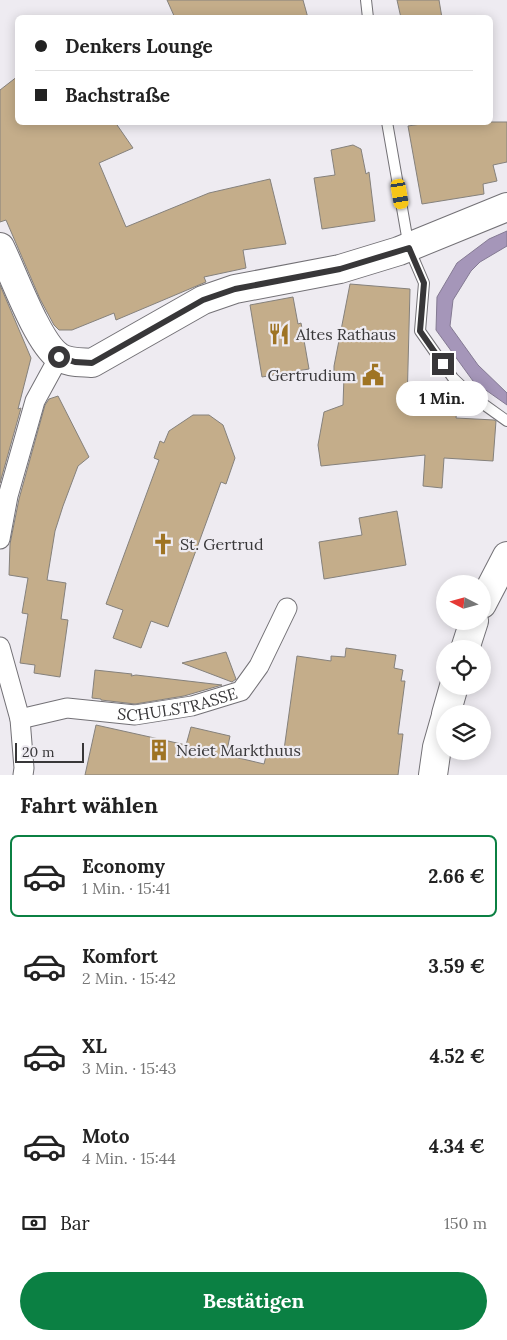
<!DOCTYPE html>
<html lang="de">
<meta charset="utf-8">
<style>
body{margin:0;font-family:Lora,serif;background:#f2f2f2;color:#222;height:100vh;display:flex;flex-direction:column;font-size:19px;white-space:nowrap}
*{box-sizing:border-box;margin:0}
p{font-size:16px;color:#767676}
.icon{flex:none;width:28px;height:28px;fill:none;stroke:currentColor;stroke-width:2;stroke-linecap:round;stroke-linejoin:round}
.map{position:relative;height:775px;overflow:hidden}
.details{display:flex;flex-direction:column;background:#fff;flex:1}
.details>*{flex:none}
.guide{position:absolute;left:15px;top:15px;width:478px;height:110px;border-radius:8px;box-shadow:0 2px 12px #0003;display:grid;align-content:center;height:110px;padding:0 20px;background:#fff}
.needle{width:32px;rotate:276deg}
.tools{position:absolute;left:436px;top:575px;display:grid;gap:10px}
.tools a{display:grid;place-items:center;width:55px;height:55px;border-radius:50%;background:#fff;box-shadow:0 2px 12px #0003;font-size:25px}
.scale{position:absolute;left:15px;bottom:12px;width:69px;box-sizing:border-box;padding-left:5px;border:2px solid #383739;border-top:0;font-size:14px;line-height:18px;white-space:nowrap;color:#383739;-webkit-text-stroke:4px #eeebf1;paint-order:stroke}
.end{position:absolute;width:22px;height:22px;margin:-11px;border:6px solid #383739;background:#fff;box-shadow:0 0 0 2px #fff}
.from{border-radius:50%}
.bubble{position:absolute;height:35px;border-radius:18px;background:#fff;box-shadow:0 2px 12px #0003;font-size:16px;font-weight:700;line-height:35px;text-align:center}
.car{position:absolute;width:15px;height:30px;margin:-15px -8px;border-radius:6px;box-shadow:0 0 4px 1px #0007;background:linear-gradient(#f5c518 24%,#345 0 40%,#f5c518 0 76%,#345 0 86%,#f5c518 0)}
.guide b{display:flex;align-items:center;gap:18px;height:48px;font-size:19px}
.guide b+b{border-top:1px solid #e0e0e0}
.guide i{width:12px;height:12px;background:#222}
ul{padding:0;list-style:none}
li{display:flex;align-items:center;gap:15px;height:82px;margin:0 10px 8px;padding:0 10px;border:2px solid transparent;border-radius:8px}
li div{flex:1}
li b{display:block;font-size:19px}
li em{font-style:normal;font-weight:700}
li.current{border-color:#0b8043}
li>.icon{width:45px;height:45px;stroke-width:1.5}
h2{padding:0 20px;font-size:22px;line-height:60px}
.pay{display:flex;align-items:center;gap:12px;height:55px;padding:0 20px;font-size:19px}
.pay p{margin-inline-start:auto}
.button{display:flex;gap:10px;margin-top:auto;padding:10px 20px}
.button a{flex:1;height:58px;border-radius:30px;background:#0b8043;color:#fff;font-size:20px;font-weight:700;line-height:58px;text-align:center}
.map>svg:first-child{display:block}
.water{fill:#a596b9;stroke:#847a93}
.building{fill:#c4ad8a;stroke:#85817c}
.lines{fill:none;stroke-linecap:round;stroke-linejoin:round}
.lane-casing{stroke:#737176;stroke-width:12}
.street-casing{stroke:#737176;stroke-width:21}
.secondary-casing{stroke:#737176;stroke-width:30}
.lane{stroke:#fff;stroke-width:10}
.street{stroke:#fff;stroke-width:19}
.secondary{stroke:#fff;stroke-width:28}
.route{stroke:#383739;stroke-width:6}
.labels{text-anchor:middle;dominant-baseline:central;stroke-width:4.5;stroke-linejoin:round;paint-order:stroke}
.poi-label{font-size:16px;fill:#383739;stroke:#eeebf1;text-anchor:start}
.street-label{font-size:16px;fill:#383739;stroke:#eeebf1}
</style>
<div class="map">
<svg width="507" height="775" viewBox="0 0 507 775">
<rect width="100%" height="100%" fill="#eeebf1"/>
<!-- water -->
<path class="water" d="M507,231v15l-27,16 -9,9 -18,29 -3,26 28,39 29,28v12l-34,-24 -37,-51 1,-33 20,-34 32,-24z"/>
<!-- building -->
<g class="building">
<path d="M167,0h136l5,18h-133z"/>
<path d="M397,0h42l3,18h-41z"/>
<path d="M18,76v46h97l18,26 -34,15 27,64 83,-34 61,-14 16,65 -43,6 3,18 -42,9 2,5 -90,38 -2,-7 -42,17h-13l-5,-5 -14,-26 -34,-79 -6,2v-132z"/>
<path d="M421,122h86v40l-14,3 4,16 -14,3 1,10 -62,10 -14,-78 13,-2z"/>
<path d="M353,145l8,4 5,25 3,-2 6,49 -53,8 -8,-51 21,-3 -4,-25z"/>
<path d="M350,284l60,5 -3,116 50,3 -1,10 38,2 2,1 -3,40 -49,-3 -2,30 -19,-2 2,-31 -104,11 -3,-21 6,-33 19,-7 1,-29 -10,-2v-8z"/>
<path d="M0,285l31,73 -13,51 3,-1 -21,75z"/>
<path d="M293,297l5,27 3,-1 8,46 -47,8 -12,-72z"/>
<path d="M58,396l31,61 -11,9 -15,40 -8,25 -8,49 19,3 -5,36 7,1 -8,57 -26,-4 1,-8 -15,-2 8,-49 -6,-1 6,-35 -19,-3 1,-31 9,-45 26,-94 4,-6z"/>
<path d="M193,415h16l14,10 12,33 -9,26 -5,-2 -53,145 -17,-6 -10,27 -28,-10 10,-28 -17,-6 53,-144 -5,-2 6,-17 4,2 5,-12z"/>
<path d="M397,511l9,54 -82,14 -5,-37 43,-7 -3,-17z"/>
<path d="M346,648l50,7 -2,13 9,2 -2,11h4l-7,53h5l-5,41h-313l11,-50 90,20 5,-18 39,9 -4,19 38,9 3,-12 16,5 14,-101 34,5v-5l14,1z"/>
<path d="M226,652l10,27 -4,3 -50,-19z"/>
<path d="M95,670l37,4 -1,2 5,-1 86,10 -38,11 -49,8 -34,-4v-1l-9,-1z"/>
</g>
<g class="lines">
<!-- lane casing -->
<g class="lane-casing">
<g id="lane">
<path d="M366,0l2,18"/>
<path d="M387,122l22,126 15,35 -4,48 33,47 19,18 35,25"/>
</g>
</g>
<!-- street casing -->
<g class="street-casing">
<g id="street">
<path d="M0,539l8,-43 27,-95 24,-44"/>
<path d="M0,647l20,72 4,49 -1,7"/>
<path id="s1" d="M20,719l47,-11 68,7 57,-9 49,-15 18,-25 28,-58"/>
</g>
</g>
<!-- secondary casing -->
<g class="secondary-casing">
<g id="secondary">
<path d="M0,247c13,26 37,94 58,109 9,7 24,6 34,7l111,-63 32,-11 105,-20 59,-18 108,-44"/>
<path d="M482,604l25,-48"/>
<path d="M465,649l9,-28"/>
<path d="M446,714l8,-28"/>
<path d="M433,775l4,-28 8,-28"/>
</g>
</g>
<!-- lane -->
<use href="#lane" class="lane"/>
<!-- street -->
<use href="#street" class="street"/>
<!-- secondary -->
<use href="#secondary" class="secondary"/>
</g>
<g class="lines">
<!-- route -->
<path class="route" d="M59,357l16,5 17,1 111,-63 32,-11 105,-20 69,-21 15,35 -4,48 23,33"/>
</g>
<!-- icons -->
<defs>
<g id="restaurant-bare" transform="scale(1.725)"><path d="M-5-6h1v4h1v-4h1v4h1v-4h1v5L-1.5 .5V6h-2V.5L-5-1ZM5-6V6H3V1.5H1.5Q1.5-4 5-6Z" fill="#9f7424" stroke="#eeebf1" stroke-width="2.5" paint-order="stroke"/></g>
<g id="civic-bare" transform="scale(1.725)"><path d="M-.6-6.5H3V-4.5H.6V-3L4-1V1h2V6H-6V1h2V-1L-.6-3ZM-1.2 2.5V6h2.4V2.5Z" fill="#9f7424" stroke="#eeebf1" stroke-width="2.5" paint-order="stroke"/></g>
<g id="church-bare" transform="scale(1.725)"><path d="M-1.2-6h2.4v3.5h3.3v2.4h-3.3V6h-2.4V-.1h-3.3v-2.4h3.3Z" fill="#9f7424" stroke="#eeebf1" stroke-width="2.5" paint-order="stroke"/></g>
<g id="building-bare" transform="scale(1.725)"><path d="M-4-6H4V6H1V3H-1V6H-4ZM-2.5-4.3h1.7v1.8h-1.7ZM.8-4.3h1.7v1.8H.8ZM-2.5-1h1.7V.8h-1.7ZM.8-1h1.7V.8H.8Z" fill="#9f7424" stroke="#eeebf1" stroke-width="2.5" paint-order="stroke"/></g>
</defs>
<g fill-rule="evenodd">
<use href="#restaurant-bare" x="279" y="334"/>
<use href="#civic-bare" x="373" y="375"/>
<use href="#church-bare" x="163" y="544"/>
<use href="#building-bare" x="159" y="750"/>
</g>
<g class="labels">
<!-- poi labels -->
<g class="poi-label">
<text x="296" y="334">Altes Rathaus</text>
<text x="356" y="375" text-anchor="end">Gertrudium</text>
<text x="180" y="544">St. Gertrud</text>
<text x="176" y="750">Neiet Markthuus</text>
</g>
<!-- street labels -->
<g class="street-label">
<text stroke="none"><textPath href="#s1" startOffset="160">SCHULSTRASSE</textPath></text>
</g>
</g>
</svg>
<div class="tools">
<a><svg class="needle" viewBox="-14 -14 28 28"><path d="M0-13l5 13h-10z" fill="#e53935"/><path d="M0 13l5-13h-10z" fill="#767676"/></svg></a>
<a><svg class="icon" aria-label="locate" viewBox="0 0 24 24"><circle cx="12" cy="12" r="6"/><path d="M12 2v4M12 18v4M2 12h4M18 12h4"/></svg></a>
<a><svg class="icon" aria-label="layers" viewBox="0 0 24 24"><path d="M12 4l9 5-9 5-9-5zM3 14l9 5 9-5"/></svg></a>
</div>
<div class="scale">20 m</div>
<i class="end from" style="left:59px;top:357px"></i>
<i class="end" style="left:443px;top:364px"></i>
<div class="bubble" style="left:396px;top:381px;width:92px">1 Min.</div>
<i class="car" style="left:400px;top:194px;rotate:170deg"></i>
<div class="guide">
<b><i class="from"></i>Denkers Lounge</b>
<b><i></i>Bachstraße</b>
</div>
</div>
<section class="details">
<h2>Fahrt wählen</h2>
<ul>
<li class="current"><svg class="icon" aria-label="car" viewBox="0 0 24 24"><path d="M5 17H2v-5l4-1 3-4h7l3 4 3 1v5h-3M9 17h6M6 11h13"/><circle cx="7" cy="17" r="2"/><circle cx="17" cy="17" r="2"/></svg><div><b>Economy</b><p>1 Min. · 15:41</p></div><em>2.66 €</em></li>
<li><svg class="icon" aria-label="car" viewBox="0 0 24 24"><path d="M5 17H2v-5l4-1 3-4h7l3 4 3 1v5h-3M9 17h6M6 11h13"/><circle cx="7" cy="17" r="2"/><circle cx="17" cy="17" r="2"/></svg><div><b>Komfort</b><p>2 Min. · 15:42</p></div><em>3.59 €</em></li>
<li><svg class="icon" aria-label="car" viewBox="0 0 24 24"><path d="M5 17H2v-5l4-1 3-4h7l3 4 3 1v5h-3M9 17h6M6 11h13"/><circle cx="7" cy="17" r="2"/><circle cx="17" cy="17" r="2"/></svg><div><b>XL</b><p>3 Min. · 15:43</p></div><em>4.52 €</em></li>
<li><svg class="icon" aria-label="car" viewBox="0 0 24 24"><path d="M5 17H2v-5l4-1 3-4h7l3 4 3 1v5h-3M9 17h6M6 11h13"/><circle cx="7" cy="17" r="2"/><circle cx="17" cy="17" r="2"/></svg><div><b>Moto</b><p>4 Min. · 15:44</p></div><em>4.34 €</em></li>
</ul>
<div class="pay"><svg class="icon" aria-label="cash" viewBox="0 0 24 24"><path d="M3 7h18v10H3z"/><circle cx="12" cy="12" r="2"/></svg>Bar<p>150 m</p></div>
<div class="button"><a>Bestätigen</a></div>
</section>
